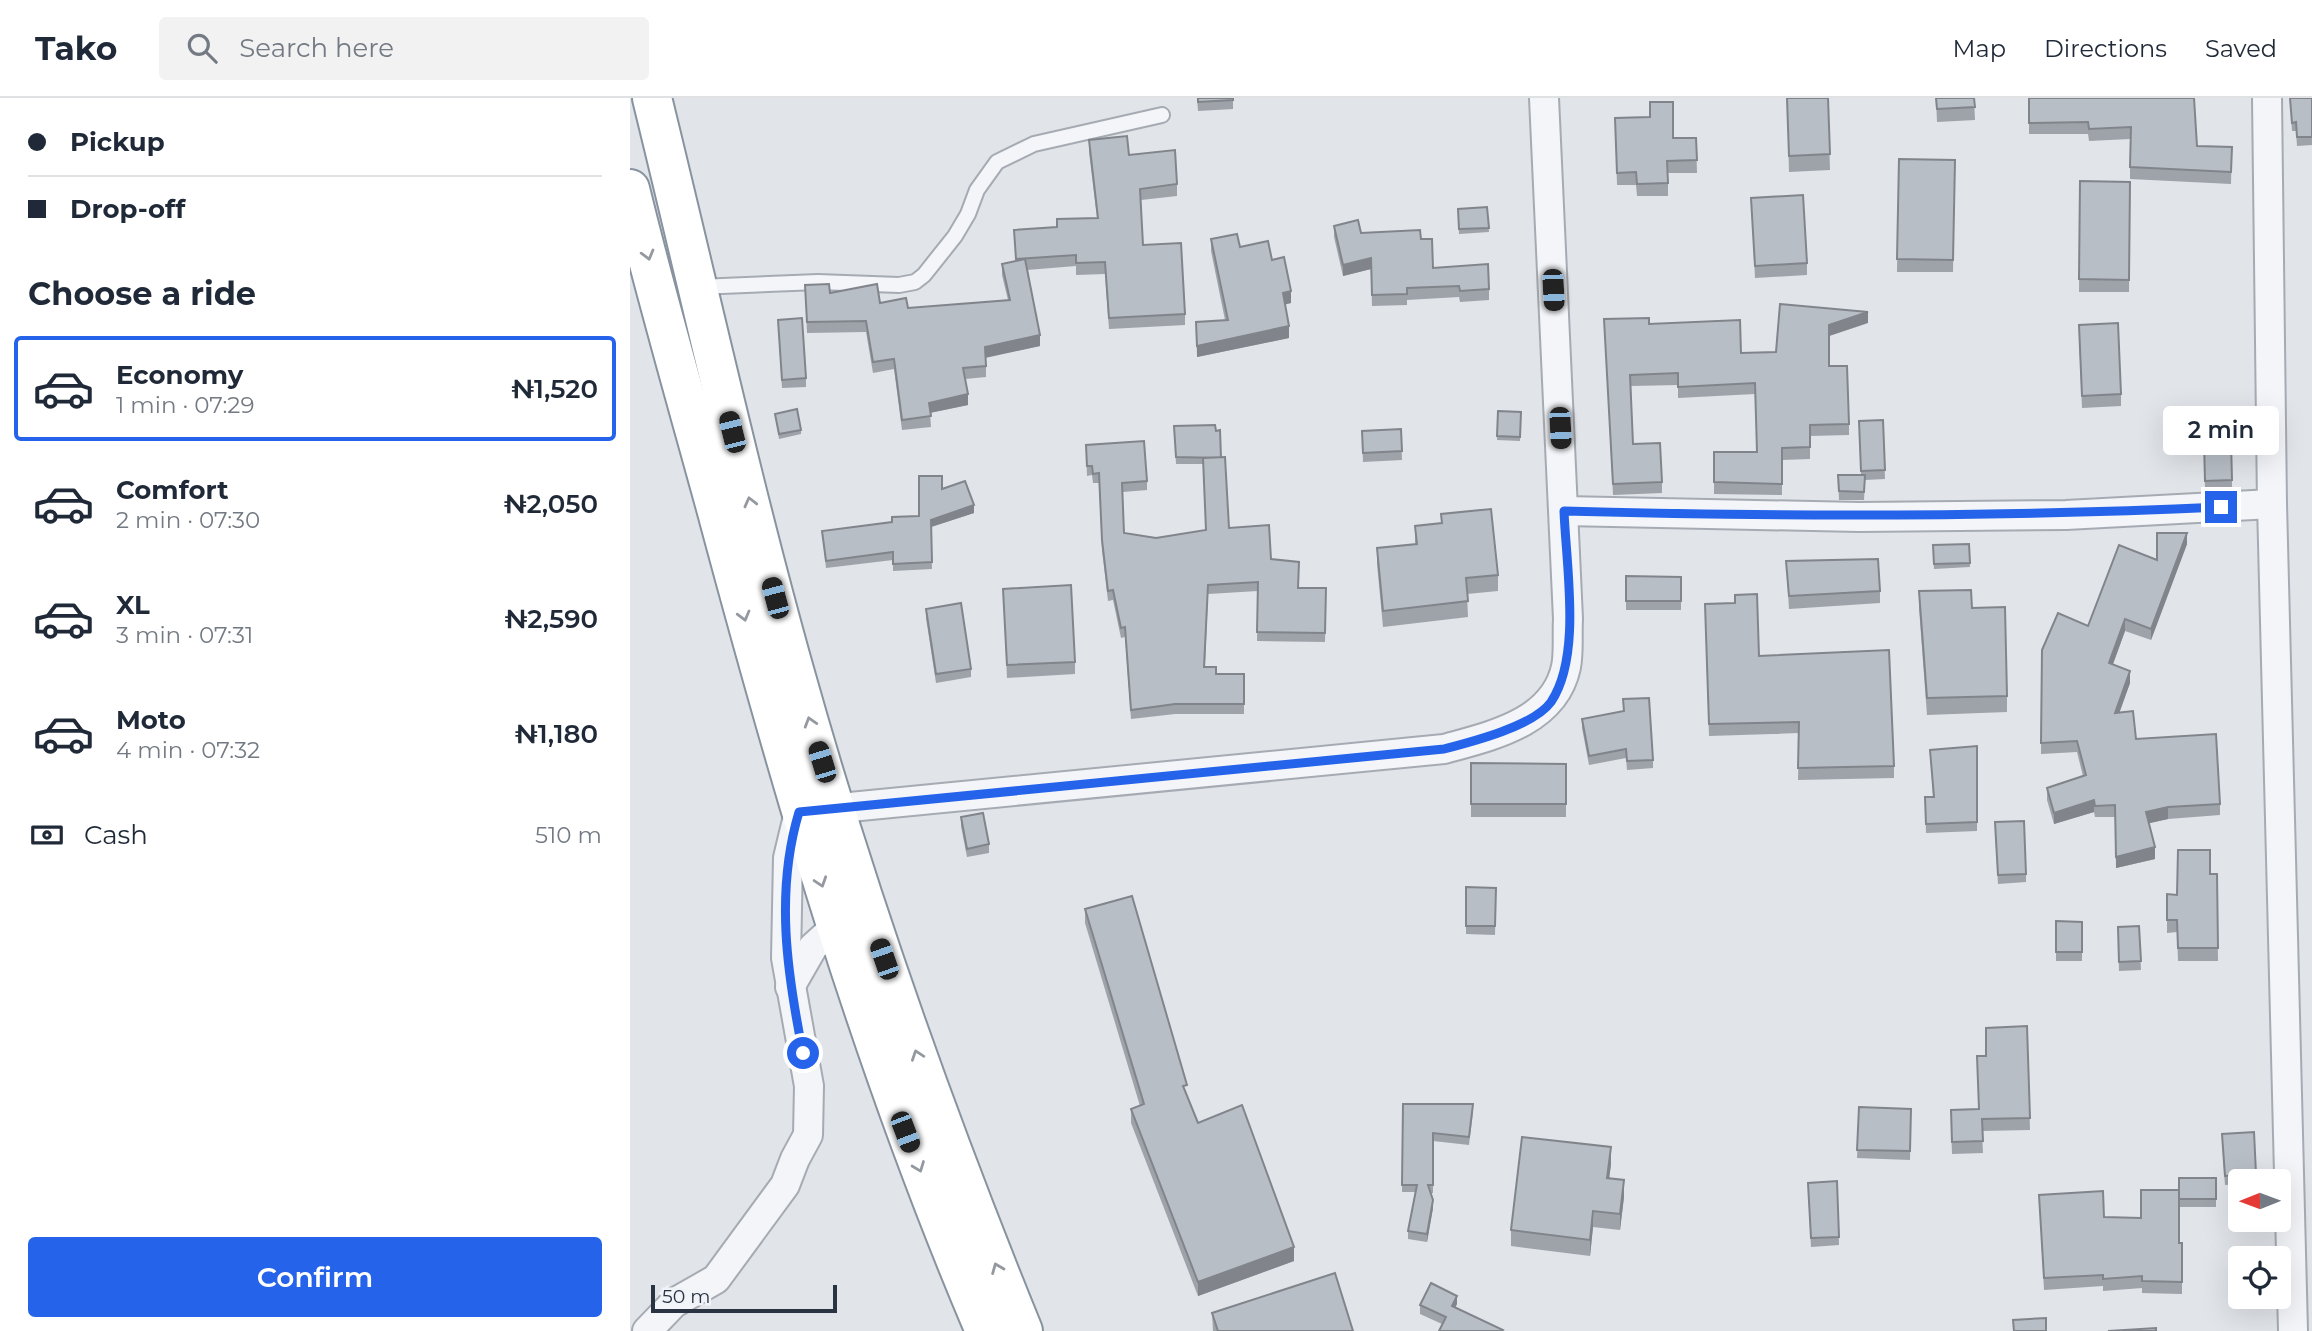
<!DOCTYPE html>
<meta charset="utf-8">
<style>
body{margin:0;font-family:Montserrat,sans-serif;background:#f2f2f3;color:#1f2937;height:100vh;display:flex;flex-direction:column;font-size:26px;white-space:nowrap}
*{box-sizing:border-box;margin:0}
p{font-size:23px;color:#747a83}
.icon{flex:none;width:38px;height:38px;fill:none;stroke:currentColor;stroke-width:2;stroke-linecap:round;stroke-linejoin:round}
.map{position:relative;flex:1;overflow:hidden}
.drawer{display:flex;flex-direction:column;background:#fff;width:630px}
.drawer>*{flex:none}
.hud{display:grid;align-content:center;height:154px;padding:0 28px;background:#fff}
.needle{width:46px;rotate:269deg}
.fabs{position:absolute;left:1598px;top:1071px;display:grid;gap:14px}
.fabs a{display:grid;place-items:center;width:63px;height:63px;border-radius:7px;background:#fff;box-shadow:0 7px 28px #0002;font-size:35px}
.scale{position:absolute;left:21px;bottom:18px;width:186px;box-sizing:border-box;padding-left:7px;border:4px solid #293341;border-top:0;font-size:19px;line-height:24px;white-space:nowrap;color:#293341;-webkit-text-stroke:5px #f0f3f7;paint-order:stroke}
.end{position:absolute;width:32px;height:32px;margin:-16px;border:9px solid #2563eb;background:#fff;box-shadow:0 0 0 4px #fff}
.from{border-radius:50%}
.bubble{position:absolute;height:49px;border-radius:7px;background:#fff;box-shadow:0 7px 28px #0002;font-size:23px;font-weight:600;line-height:49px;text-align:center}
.car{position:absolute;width:21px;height:42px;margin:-21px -10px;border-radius:9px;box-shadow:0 0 5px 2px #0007;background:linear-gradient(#222 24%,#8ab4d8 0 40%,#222 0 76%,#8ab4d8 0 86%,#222 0)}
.hud b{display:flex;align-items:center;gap:24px;height:66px;font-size:26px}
.hud b+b{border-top:2px solid #e0e1e3}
.hud i{width:18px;height:18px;background:#1f2937}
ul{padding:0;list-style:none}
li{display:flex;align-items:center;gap:21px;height:105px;margin:0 14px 10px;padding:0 14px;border:4px solid transparent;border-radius:7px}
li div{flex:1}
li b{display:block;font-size:26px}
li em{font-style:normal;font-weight:600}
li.selected{border-color:#2563eb}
li>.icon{width:63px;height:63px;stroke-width:1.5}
h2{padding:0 28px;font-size:32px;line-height:84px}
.pay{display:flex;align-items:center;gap:18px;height:77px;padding:0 28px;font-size:26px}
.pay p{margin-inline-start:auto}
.action{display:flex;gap:14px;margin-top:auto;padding:14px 28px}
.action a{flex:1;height:80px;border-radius:7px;background:#2563eb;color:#fff;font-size:28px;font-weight:600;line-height:80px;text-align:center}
header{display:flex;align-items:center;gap:42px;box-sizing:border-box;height:98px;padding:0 35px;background:#fff;border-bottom:2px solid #e0e1e3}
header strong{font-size:33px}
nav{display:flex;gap:38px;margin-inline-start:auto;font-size:24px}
.search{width:490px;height:63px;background:#f2f2f3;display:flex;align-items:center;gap:18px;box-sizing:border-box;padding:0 24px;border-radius:7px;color:#747a83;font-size:26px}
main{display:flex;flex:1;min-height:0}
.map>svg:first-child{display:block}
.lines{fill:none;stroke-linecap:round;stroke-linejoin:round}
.lane-casing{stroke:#a6abb3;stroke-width:18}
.street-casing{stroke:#a6abb3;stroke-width:32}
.highway-casing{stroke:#8893a0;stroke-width:42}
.lane{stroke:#f3f5f8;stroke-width:14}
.street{stroke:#f3f5f8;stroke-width:28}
.highway{stroke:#fff;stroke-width:38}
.wall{fill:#9ea3aa}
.shaded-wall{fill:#81858b}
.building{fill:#b8bec6;stroke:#81858b;stroke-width:2}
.oneway{stroke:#9499a0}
.route{stroke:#2563eb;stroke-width:9}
</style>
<header>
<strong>Tako</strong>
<div class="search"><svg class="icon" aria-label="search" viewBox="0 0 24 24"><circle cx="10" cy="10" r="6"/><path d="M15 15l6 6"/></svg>Search here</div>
<nav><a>Map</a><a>Directions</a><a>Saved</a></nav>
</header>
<main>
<section class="drawer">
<div class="hud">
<b><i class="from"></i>Pickup</b>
<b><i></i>Drop-off</b>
</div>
<h2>Choose a ride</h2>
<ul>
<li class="selected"><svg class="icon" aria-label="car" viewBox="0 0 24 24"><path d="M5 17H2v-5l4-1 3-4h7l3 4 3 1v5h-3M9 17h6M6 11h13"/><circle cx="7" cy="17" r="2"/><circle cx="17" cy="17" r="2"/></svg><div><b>Economy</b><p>1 min · 07:29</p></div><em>₦1,520</em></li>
<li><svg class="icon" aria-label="car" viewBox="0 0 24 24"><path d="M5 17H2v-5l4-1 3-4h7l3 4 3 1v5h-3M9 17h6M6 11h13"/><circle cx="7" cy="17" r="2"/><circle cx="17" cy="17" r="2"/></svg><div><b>Comfort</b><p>2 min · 07:30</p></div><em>₦2,050</em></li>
<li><svg class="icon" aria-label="car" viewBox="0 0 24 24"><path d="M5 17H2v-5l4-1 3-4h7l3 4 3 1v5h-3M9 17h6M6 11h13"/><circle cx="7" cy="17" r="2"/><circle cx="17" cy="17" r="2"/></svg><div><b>XL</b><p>3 min · 07:31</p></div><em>₦2,590</em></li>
<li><svg class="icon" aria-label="car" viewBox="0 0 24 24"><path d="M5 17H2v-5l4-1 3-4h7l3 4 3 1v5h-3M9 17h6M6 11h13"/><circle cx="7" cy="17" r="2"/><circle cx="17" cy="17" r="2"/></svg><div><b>Moto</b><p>4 min · 07:32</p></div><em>₦1,180</em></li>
</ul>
<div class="pay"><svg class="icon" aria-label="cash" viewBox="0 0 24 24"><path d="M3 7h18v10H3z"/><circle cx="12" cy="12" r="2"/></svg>Cash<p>510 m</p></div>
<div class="action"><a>Confirm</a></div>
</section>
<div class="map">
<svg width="1682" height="1233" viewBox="0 0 1682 1233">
<rect width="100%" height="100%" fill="#e1e4e9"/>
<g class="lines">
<!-- lane casing -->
<g class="lane-casing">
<path id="lane" d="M68,189l120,-5 81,3 16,-3 9,-7 31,-39 13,-22 9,-24 20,-28 37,-18 128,-29"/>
</g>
<!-- street casing -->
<g class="street-casing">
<g id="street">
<path d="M1637,0l5,406 21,827"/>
<path d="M934,413l295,6 207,-2 206,-11"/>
<path d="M160,889l23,-40 22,-20"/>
<path d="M17,1233l27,-28 42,-24 69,-94 10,-26 13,-24 1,-49 -23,-128 2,-100 11,-46 645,-63c47,-13 110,-26 122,-82 3,-15 1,-33 2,-48l-24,-521"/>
</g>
</g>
<!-- highway casing -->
<g class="highway-casing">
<g id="highway">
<path d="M22,0c47,191 89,383 142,572 63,225 141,445 229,661"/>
<path d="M0,91c26,107 57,213 86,319 75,280 155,556 269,823"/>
</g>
</g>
<!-- lane -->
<use href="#lane" class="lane"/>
<!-- street -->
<use href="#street" class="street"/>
<!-- highway -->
<use href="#highway" class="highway"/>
</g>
<!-- wall -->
<g class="wall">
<path d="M567,0h36v11l-35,2z"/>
<path d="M1157,0h41l2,72 -41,2z"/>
<path d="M1306,0h38l1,22 -38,2z"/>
<path d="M1399,0l168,48 35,1 -1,37 -101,-5v-40l-41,2 -1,-7h-59z"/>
<path d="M1660,0h22v47l-15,1 -1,-15h-4z"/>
<path d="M1020,4l23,36h23l1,35h-29v23h-31l-1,-11h-19l-2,-67 35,-1z"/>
<path d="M459,42l40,15 48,29v12l-36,4 2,45 42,69v11l-76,4 -4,-55 -29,1v-9l-49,4 13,76 -54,11v20l-21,2 3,26 -38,8 1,14 -29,3 -8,-61 -21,4 -7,-41 -59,1 -2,-48 25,8 78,15 100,-8 -6,-25v-11l14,-3 -2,-31 43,-3 40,-9 -8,-66z"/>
<path d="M1269,61l56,1 -2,112h-56z"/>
<path d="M1450,83l50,1 -1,110h-50z"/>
<path d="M1121,100l56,65v12l-52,3z"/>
<path d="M857,109l2,25 -30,2 -1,-25z"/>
<path d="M704,128l27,7 60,6 12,29 56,21v11l-29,2 -1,-5 -52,3v5l-35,1 -1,-37 -28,7 -9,-39z"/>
<path d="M581,141l29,8 32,13 19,43 -6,1 4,34 -92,19 -1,-35 29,-2 -14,-69z"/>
<path d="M974,221l45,5 92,29 35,-1 92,-29 -39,13v30l20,58v11l-39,1v23l-28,1v35l-68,-1v-42h43l-2,-58 -77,4v-13l-47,1 2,58 29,38v11l-49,2z"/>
<path d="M148,222l28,58v9l-24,1z"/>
<path d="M1449,239l42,57v12l-39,2z"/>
<path d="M868,313l23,1 -1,29 -23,-1z"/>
<path d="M145,316l26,16v4l-22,5z"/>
<path d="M1253,322l2,59 -20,1 -1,20h-25l-1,-25h23l-2,-54z"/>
<path d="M544,328l42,5 5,26 8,71 42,31 28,12 -1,17h28l-1,54 -68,-1 1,-50 -50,3 -3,73 11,7h28v40h-69l-44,5 -6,-82 -4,1 -8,-38 -5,1 -6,-51 -3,-67h-6l-1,-8 -5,1 -1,-31 61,36v9l-24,2 1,41 32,5 50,-8 -3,-66h-27z"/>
<path d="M771,331l1,31 -39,2 -1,-31z"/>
<path d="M1574,343l28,39v9h-27z"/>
<path d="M312,391l32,24 -43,14 1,42 -39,2v-11l-67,8 -4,-37 70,-9 27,-6z"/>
<path d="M811,416l57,61v16l-31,3 1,23 -85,10 -6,-63v-16l38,-4v-18l26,-3z"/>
<path d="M1339,446l1,23 -36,2 -1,-24z"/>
<path d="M1557,446l-36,96 -26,-9 -12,33 17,19 -11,30 17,26 84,65v11l-52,4 -19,4 6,36 -39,9 -1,-51h-20l-1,-5 -40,12 -7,-24v-12l36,-12 -6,-24 -36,2 1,-104 46,-24 69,-66z"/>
<path d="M1156,463l94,30v12l-91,6z"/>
<path d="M996,478l55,1v33h-55z"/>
<path d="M373,491l72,73v12l-68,4z"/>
<path d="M1289,493l53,17 35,88v16l-80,3 -8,-107z"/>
<path d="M296,511l45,60v8l-35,6 -10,-65z"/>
<path d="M1075,518l54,40 135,110v12l-96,2 1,-47 -90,3z"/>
<path d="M952,621l71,41v8l-26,2 -1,-12 -37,7 -7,-37z"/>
<path d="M1347,648v85l-51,2 -1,-36h8l-3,-47z"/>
<path d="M841,665l95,1v53h-95z"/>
<path d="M331,719l28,27v9l-22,4 -6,-31z"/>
<path d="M1365,733l31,43v8l-28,2z"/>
<path d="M1580,776h7l1,87h-40l-1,-29 -10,1v-39l10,1z"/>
<path d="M836,789l30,1 -1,47 -29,-1z"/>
<path d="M455,811l102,186 11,28 96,138 -96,35 -67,-173v-14l9,-3 -55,-183z"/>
<path d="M1426,823l26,1v39h-26z"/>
<path d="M1509,828l2,44 -22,1 -1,-44z"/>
<path d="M1397,928l3,104 -48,1 1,22 -31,1 -1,-32 27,-12 8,-54z"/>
<path d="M773,1006l70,8 -4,33 -36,-4v52h-3l3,15 -6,34 -19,-3v-8l7,-39h-13z"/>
<path d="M1229,1009l52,2 -1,51 -53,-2z"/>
<path d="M1624,1034l2,49h-16v3l-15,1 -3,-43z"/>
<path d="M981,1066l-2,15 15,18 -4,33 -27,-3 -3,29 -79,-10v-16z"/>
<rect x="1549" y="1080" width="37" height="29"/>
<path d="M1207,1083l2,64 -28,2 -3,-55z"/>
<path d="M1409,1097l140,48h3v51l-40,-1v-5l-39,3v-5l-59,4z"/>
<path d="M827,1206l-2,3 48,24 -61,-7 -22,-10v-9z"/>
<path d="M582,1215l141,18h-140z"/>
</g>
<!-- shaded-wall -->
<g class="shaded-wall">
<path d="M741,160v11l-28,7v-11z"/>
<path d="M661,193v12l-8,2v-12z"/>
<path d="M1238,214v11l-39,13v-11z"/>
<path d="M659,228v12l-92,19v-11z"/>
<path d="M410,237v11l-55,12v-11z"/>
<path d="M338,296v11l-39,8v-10z"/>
<path d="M344,407v8l-43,14v-7z"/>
<path d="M1557,435v11l-36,96v-11z"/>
<path d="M1495,521v12l-16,44v-12z"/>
<path d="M1500,573v12l-15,42v-12z"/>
<path d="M1464,702v12l-40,12v-11z"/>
<path d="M1538,709v12l-22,5v-12z"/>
<path d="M1525,749v12l-39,9v-11z"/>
<path d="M981,1049v17l-4,31v-17z"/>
<path d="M994,1082v17l-4,33v-16z"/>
<path d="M803,1102v8l-6,34v-8z"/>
<path d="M963,1113v16l-3,29v-16z"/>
<path d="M664,1149v14l-96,35v-14z"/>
<path d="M827,1198v8l-5,10v-8z"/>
</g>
<!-- building -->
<g class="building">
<path d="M568,0h35v2l-35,2z"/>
<path d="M1157,0h41l2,56 -41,2z"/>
<path d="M1306,0h38l1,9 -38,2z"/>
<path d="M1399,0h165l3,48 35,1 -1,25 -101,-5 1,-40 -42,2 -1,-7 -59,1z"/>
<path d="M1660,0h22v39h-15l-1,-15 -4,1z"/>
<path d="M1020,4h23v36h23l1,22 -30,1 1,22 -31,1 -1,-12 -19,1 -2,-55 35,-1z"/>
<path d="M497,38l2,19 46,-5 2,34 -37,5 3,56 38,-2 4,71 -76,4 -4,-56 -29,1v-8l-60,4 -2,-29 43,-3v-8l41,-1 -9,-78z"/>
<path d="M1269,61l56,1 -2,100 -56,-1z"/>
<path d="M1450,83l50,1 -1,98 -50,-1z"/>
<path d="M1173,97l4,68 -52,3 -4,-68z"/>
<path d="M857,109l2,21 -30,1 -1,-20z"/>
<path d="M728,122l3,13 59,-3 1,9h11l1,29 55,-4 1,25 -29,2 -1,-5 -52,2v6l-35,1 -1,-37 -28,7 -9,-39z"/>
<path d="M607,136l3,13 28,-6 4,19 12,-3 7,34 -8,2 6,33 -92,20 -1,-24 32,-2 -17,-81z"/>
<path d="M395,161l15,76 -55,12 1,19 -23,2 5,26 -39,9 2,13 -29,4 -8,-61 -21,3 -7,-41 -59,1 -2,-37 24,-1 1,9 47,-9 3,19 26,-5 2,10 102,-8 -8,-36z"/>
<path d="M1150,206l88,8 -39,13v41h18l2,58 -39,1v22l-28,1v36l-68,-2v-30h43l-2,-69 -77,4v-14l-48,2 3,69 27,-1 2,39 -49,2 -9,-165 45,-1v6l91,-4 1,33 35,-1z"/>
<path d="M172,220l4,60 -24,2 -4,-60z"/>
<path d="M1488,225l3,71 -39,2 -3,-71z"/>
<path d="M167,311l4,21 -22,4 -4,-20z"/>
<path d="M868,313l23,1 -1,25 -23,-1z"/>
<path d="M1253,322l2,50 -24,1 -2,-50z"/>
<path d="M585,327l1,6 4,-1 1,28 -45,-1 -2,-31z"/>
<path d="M771,331l1,22 -39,2 -1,-22z"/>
<path d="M1601,342l1,40 -27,1 -1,-40z"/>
<path d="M514,343l3,40 -25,2 2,50 32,5 50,-8 -3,-72 22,-1 4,71 40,-3 2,34 28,3 -1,26h28l-1,45 -68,-1 1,-50 -50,3 -4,82h12v7h28v30h-69l-44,6 -6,-83 -4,1 -8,-38 -5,1 -6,-51 -3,-67 -6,1 -1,-8h-5l-1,-21z"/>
<path d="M1208,377h27l-1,17 -25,-1z"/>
<path d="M289,378h23v13l23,-8 9,24 -43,15 1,42 -39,2v-12l-67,9 -4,-30 70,-9v-5l27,-1z"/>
<path d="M861,411l7,66 -32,3 2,23 -85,10 -6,-63 40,-4 -2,-18 27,-3 -1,-9z"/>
<path d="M1527,435h30l-36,96 -26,-10 -16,44 21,8 -15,42 18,-2 3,28 80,-5 4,70 -52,3 -22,5 9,35 -39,10 -1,-52 -20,1 -1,-6 -40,13 -7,-25 39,-13 -9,-34 -36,2 1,-93 16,-37 30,13 31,-81 38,15z"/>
<path d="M1339,446l1,19 -36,1 -1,-19z"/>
<path d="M1248,461l2,32 -91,5 -3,-35z"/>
<path d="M996,478l55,1v24h-55z"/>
<path d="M441,487l4,77 -68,3 -4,-76z"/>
<path d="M1341,492l1,18 33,-1 2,89 -80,2 -8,-107z"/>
<path d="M1127,496l2,62 130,-6 5,116 -96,2 1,-46 -90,2 -4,-120 30,-1v-8z"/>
<path d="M331,505l10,66 -35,5 -10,-65z"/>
<path d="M1019,600l4,62 -26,1 -1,-12 -37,7 -7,-37 42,-8 -1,-12z"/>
<path d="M1347,648v76l-51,2 -1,-27h9l-4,-47z"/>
<path d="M841,665l95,1v40h-95z"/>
<path d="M353,715l6,31 -22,5 -6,-32z"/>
<path d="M1394,723l2,53 -28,1 -3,-53z"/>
<path d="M1548,752h32v24h7l1,74h-40l-1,-28h-10v-26l10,1z"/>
<path d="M836,789l30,1 -1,38h-29z"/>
<path d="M502,798l55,189 -4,1 15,37 44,-18 52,142 -96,35 -67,-173 13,-5 -59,-195z"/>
<path d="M1426,823l26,1v30h-26z"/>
<path d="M1509,828l2,35 -22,1 -1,-35z"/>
<path d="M1397,928l3,92 -48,1 1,22 -31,1 -1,-32 28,-1 -2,-53h9v-28z"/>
<path d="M773,1006h70l-4,33 -36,-4v52h-5l5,15 -6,34 -19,-3 9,-46h-15z"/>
<path d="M1229,1009l52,2 -1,42 -53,-1z"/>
<path d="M1624,1034l2,42 -31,2 -3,-42z"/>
<path d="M892,1039l89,10 -4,31 17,2 -4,34 -27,-3 -3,29 -79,-10z"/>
<rect x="1549" y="1080" width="37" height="21"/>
<path d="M1207,1083l2,56 -28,1 -3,-55z"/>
<path d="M1511,1092h38v53h3v39l-40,-1v-5l-39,3v-4l-59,3 -5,-83 64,-4 1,26 37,1z"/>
<path d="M705,1175l18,58h-135l-6,-18z"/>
<path d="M801,1185l26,13 -5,10 51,24 -1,1h-63l7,-14 -26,-12z"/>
<path d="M1416,1220v13h-32l-1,-11z"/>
<path d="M1526,1230v3h-48z"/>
</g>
<!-- one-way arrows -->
<defs><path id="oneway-chevron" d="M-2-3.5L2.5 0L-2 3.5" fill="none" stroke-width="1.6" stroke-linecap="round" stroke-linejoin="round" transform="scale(1.75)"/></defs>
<g class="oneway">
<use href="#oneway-chevron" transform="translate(18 157) rotate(75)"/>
<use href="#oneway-chevron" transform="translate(120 404) rotate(-104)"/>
<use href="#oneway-chevron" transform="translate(114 518) rotate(75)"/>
<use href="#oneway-chevron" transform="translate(180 624) rotate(-107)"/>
<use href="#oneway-chevron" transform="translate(191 784) rotate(72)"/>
<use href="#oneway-chevron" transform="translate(287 957) rotate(-109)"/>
<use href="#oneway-chevron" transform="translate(289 1069) rotate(69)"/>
<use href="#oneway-chevron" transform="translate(367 1170) rotate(-112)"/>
</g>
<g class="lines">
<!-- route -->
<path class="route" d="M173,955c-16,-80 -28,-161 -4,-241l645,-63c27,-7 90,-23 107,-47 31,-46 15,-137 13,-191 219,6 437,6 657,-4"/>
</g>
</svg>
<div class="fabs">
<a><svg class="needle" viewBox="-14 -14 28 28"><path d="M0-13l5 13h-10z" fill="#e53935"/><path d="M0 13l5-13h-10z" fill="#747a83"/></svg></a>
<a><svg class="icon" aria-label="locate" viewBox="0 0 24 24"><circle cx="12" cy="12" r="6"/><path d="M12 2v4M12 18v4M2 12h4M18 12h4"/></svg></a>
</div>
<div class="scale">50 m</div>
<i class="end from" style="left:173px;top:955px"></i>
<i class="end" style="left:1591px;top:409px"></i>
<div class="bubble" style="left:1533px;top:308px;width:116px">2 min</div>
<i class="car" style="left:923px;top:192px;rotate:177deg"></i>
<i class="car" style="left:930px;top:330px;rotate:177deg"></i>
<i class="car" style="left:102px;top:334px;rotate:346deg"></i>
<i class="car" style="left:145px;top:500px;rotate:345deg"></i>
<i class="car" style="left:192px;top:664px;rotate:343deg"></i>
<i class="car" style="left:254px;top:861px;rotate:341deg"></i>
<i class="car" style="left:275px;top:1034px;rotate:159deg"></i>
</div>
</main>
